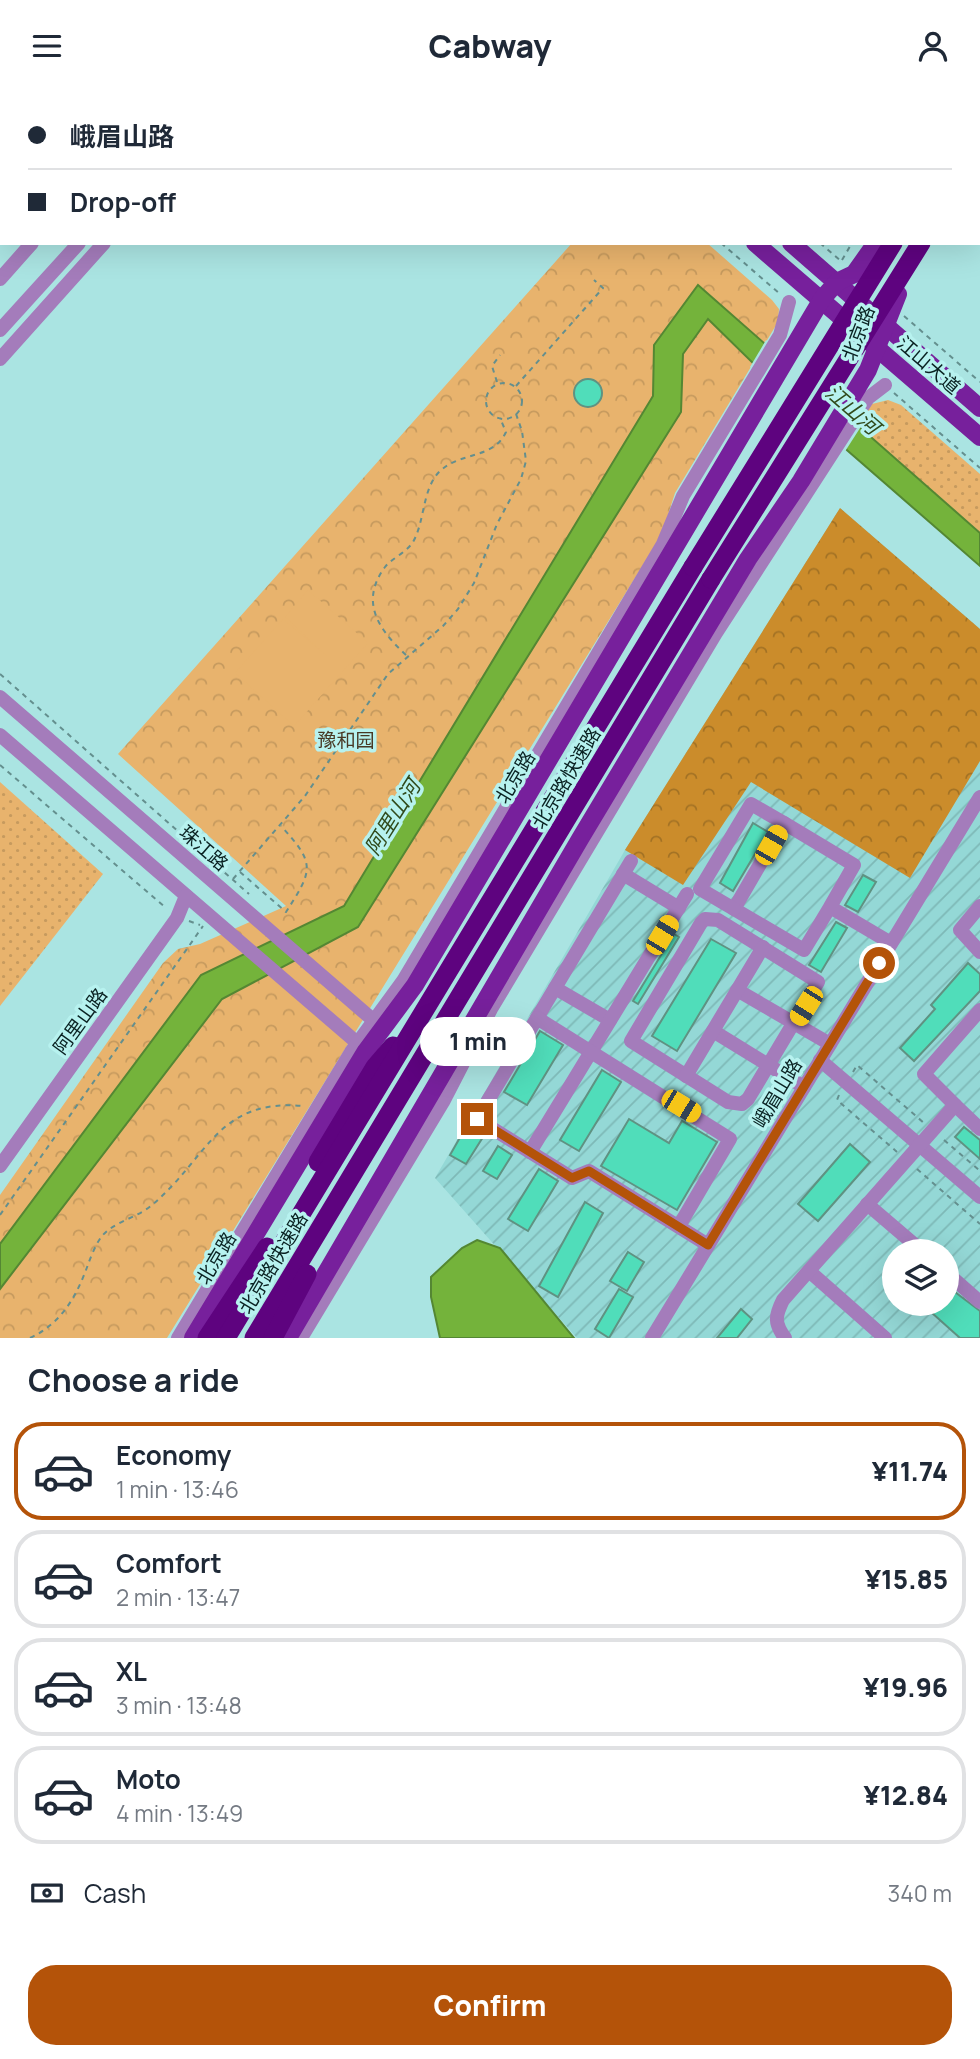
<!DOCTYPE html>
<meta charset="utf-8">
<style>
body{margin:0;font-family:Manrope,"Noto Sans SC",sans-serif;background:#f6f6f7;color:#1f2937;height:100vh;display:flex;flex-direction:column;font-size:26px;white-space:nowrap}
*{box-sizing:border-box;margin:0}
p{font-size:23px;color:#747a83}
.icon{flex:none;width:38px;height:38px;fill:none;stroke:currentColor;stroke-width:2;stroke-linecap:round;stroke-linejoin:round}
.map{position:relative;height:1247px;overflow:hidden}
.details{display:flex;flex-direction:column;background:#fff;flex:1}
.details>*{flex:none}
.banner{position:absolute;left:0px;top:0px;width:980px;height:154px;box-shadow:0 7px 28px #0002;display:grid;align-content:center;height:154px;padding:0 28px;background:#fff}
.tools{position:absolute;left:882px;top:1148px;display:grid;gap:14px}
.tools a{display:grid;place-items:center;width:77px;height:77px;border-radius:50%;background:#fff;box-shadow:0 7px 28px #0002;font-size:35px}
.end{position:absolute;width:32px;height:32px;margin:-16px;border:9px solid #b45309;background:#fff;box-shadow:0 0 0 4px #fff}
.from{border-radius:50%}
.bubble{position:absolute;height:49px;border-radius:24px;background:#fff;box-shadow:0 7px 28px #0002;font-size:23px;font-weight:800;line-height:49px;text-align:center}
.car{position:absolute;width:21px;height:42px;margin:-21px -10px;border-radius:9px;box-shadow:0 0 5px 2px #0007;background:linear-gradient(#f5c518 24%,#345 0 40%,#f5c518 0 76%,#345 0 86%,#f5c518 0)}
.banner b{display:flex;align-items:center;gap:24px;height:66px;font-size:26px}
.banner b+b{border-top:2px solid #e0e1e3}
.banner i{width:18px;height:18px;background:#1f2937}
ul{padding:0;list-style:none}
li{display:flex;align-items:center;gap:21px;height:98px;margin:0 14px 10px;padding:0 14px;border:4px solid #e0e1e3;border-radius:28px}
li div{flex:1}
li b{display:block;font-size:26px}
li em{font-style:normal;font-weight:800}
li.on{border-color:#b45309}
li>.icon{width:63px;height:63px;stroke-width:1.5}
h2{padding:0 28px;font-size:32px;line-height:84px}
.pay{display:flex;align-items:center;gap:18px;height:77px;padding:0 28px;font-size:26px}
.pay p{margin-inline-start:auto}
.primary-button{display:flex;gap:14px;margin-top:auto;padding:14px 28px}
.primary-button a{flex:1;height:80px;border-radius:28px;background:#b45309;color:#fff;font-size:28px;font-weight:800;line-height:80px;text-align:center}
header{display:flex;justify-content:space-between;align-items:center;height:91px;padding:0 28px;background:#fff;font-size:32px;font-weight:800}
.map>svg:first-child{display:block}
.industrial{fill:url(#industrial-furrows);fill-rule:evenodd}
.grass{fill:url(#grass-dots)}
.forest{fill:url(#forest-crowns)}
.park{fill:url(#park-crowns)}
.pitch{fill:#e8b36d}
.water{fill:#74b33b;stroke:#548733;stroke-width:2}
.pier{fill:#aae4e2}
.building{fill:#50ddba;stroke:#5f9282;stroke-width:2}
.lines{fill:none;stroke-linecap:round;stroke-linejoin:round}
.path{stroke:#648f8e;stroke-width:2;stroke-dasharray:5 5;stroke-linecap:butt}
.minor{stroke:#a47cbb;stroke-width:14}
.major{stroke:#77209c;stroke-width:18}
.highway{stroke:#5e037f;stroke-width:19}
.highway-bridge{stroke:#5e037f;stroke-width:19}
.route{stroke:#b45309;stroke-width:9}
.labels{text-anchor:middle;dominant-baseline:central;stroke-width:7;stroke-linejoin:round;paint-order:stroke}
.street-label{font-size:19px;fill:#092121;stroke:#b7f2ef}
.park-label{font-size:19px;fill:#483824;stroke:#b7f2ef}
.water-label{font-size:21px;font-style:italic;fill:#304a1b;stroke:#b7f2ef}
</style>
<header><svg class="icon" aria-label="menu" viewBox="0 0 24 24"><path d="M4 6h16M4 12h16M4 18h16"/></svg>Cabway<svg class="icon" aria-label="person" viewBox="0 0 24 24"><circle cx="12" cy="8" r="4"/><path d="M4 21q1-7 8-7t8 7"/></svg></header>
<div class="map">
<svg width="980" height="1247" viewBox="0 0 980 1247">
<defs>
<pattern id="industrial-furrows" width="10" height="10" patternUnits="userSpaceOnUse" patternTransform="scale(1.75)"><rect width="10" height="10" fill="#94d8d6"/><path d="M-1 1l2-2M0 10L10 0M9 11l2-2" fill="none" stroke="#7eb9b7"/></pattern>
<pattern id="grass-dots" width="8" height="8" patternUnits="userSpaceOnUse" patternTransform="scale(1.75)"><rect width="8" height="8" fill="#e8b36d"/><path d="M2 2h.1M6 6h.1" fill="none" stroke="#c69a5e" stroke-width="1.8" stroke-linecap="round"/></pattern>
<pattern id="forest-crowns" width="20" height="18" patternUnits="userSpaceOnUse" patternTransform="scale(1.75)"><rect width="20" height="18" fill="#cb8c2b"/><path d="M2 6a3 3 0 1 1 6 0M12 15a3 3 0 1 1 6 0" fill="none" stroke="#a37224"/></pattern>
<pattern id="park-crowns" width="20" height="18" patternUnits="userSpaceOnUse" patternTransform="scale(1.75)"><rect width="20" height="18" fill="#e8b36d"/><path d="M2 6a3 3 0 1 1 6 0M12 15a3 3 0 1 1 6 0" fill="none" stroke="#c69a5e"/></pattern>
</defs>
<rect width="100%" height="100%" fill="#aae4e2"/>
<!-- industrial -->
<path class="industrial" d="M840,417l140,121v709h-403l-142,-160 190,-328zM894,1160h53v53h-53z"/>
<!-- grass -->
<g class="grass">
<path d="M888,309l13,5 79,69v59l-123,-108 15,-21z"/>
<path d="M0,691l103,92 -103,132z"/>
</g>
<!-- forest -->
<path class="forest" d="M840,417l140,121v132l-70,117 -159,-96 -68,103 -58,-35z"/>
<!-- park -->
<path class="park" d="M572,152h135l65,57 7,9 -1,13 -103,171 -13,41 -495,804h-167v-143l163,-232 15,-14 22,-5 86,-38 -168,-152z"/>
<!-- pitch -->
<path class="pitch" d="M308,499l60,53 -74,83 -59,-53 48,-54 45,38 -43,-40z"/>
<!-- water -->
<g class="water">
<path d="M698,194l282,248v33l-178,-155 -94,-92 -25,35 -2,58 -323,515 -136,72 -222,290v-45l201,-269 143,-69 309,-510 1,-51z"/>
<path d="M477,1149l23,8 74,90h-134l-9,-41v-20l31,-29z"/>
</g>
<!-- pier -->
<path class="pier" d="M766,249l96,85 -18,28 -94,-86z"/>
<!-- building -->
<g class="building">
<circle cx="588" cy="302" r="14"/>
<path d="M753,732l15,9 -35,59 -13,-8z"/>
<path d="M863,784l13,7 -18,30 -13,-7z"/>
<path d="M836,831l11,6 -26,44 -12,-7z"/>
<path d="M674,843l5,3 -41,67 -5,-3z"/>
<path d="M711,848l25,14 -59,98 -25,-15z"/>
<path d="M968,872l12,11v17l-66,70 -14,-13 35,-39 -4,-4z"/>
<path d="M540,940l23,14 -36,60 -23,-13z"/>
<path d="M602,979l19,12 -42,69 -19,-11z"/>
<path d="M629,1028l40,24 13,-22 35,21 -40,68 -76,-44z"/>
<path d="M466,1036l17,10 -17,27 -16,-9z"/>
<path d="M964,1036l16,13v19l-25,-22z"/>
<path d="M850,1053l20,18 -52,59 -20,-17z"/>
<path d="M498,1055l14,9 -15,24 -14,-8z"/>
<path d="M539,1078l19,12 -30,50 -20,-12z"/>
<path d="M585,1111l18,11 -45,84 -19,-11z"/>
<path d="M628,1161l16,10 -17,29 -17,-10z"/>
<path d="M947,1195l33,25v27h-20l-38,-34h25z"/>
<path d="M619,1198l14,8 -24,41 -14,-9z"/>
<path d="M741,1218l11,10 -15,19h-20z"/>
</g>
<g class="lines">
<!-- path -->
<g class="path">
<path d="M546,0l2,2"/>
<path d="M645,0l2,2"/>
<path d="M943,2l2,-2"/>
<path d="M721,152l58,50"/>
<path d="M820,152l22,19"/>
<path d="M842,169l10,-17"/>
<path d="M904,225l76,66"/>
<path d="M497,291l-5,-16 8,-11"/>
<circle cx="504" cy="310" r="18"/>
<path d="M516,295l87,-98 -9,-8"/>
<path d="M894,302l86,75"/>
<path d="M406,564c-27,-25 -47,-53 -21,-88 7,-9 21,-14 28,-25 12,-21 9,-52 26,-70 21,-21 54,-12 67,-40l-6,-14"/>
<path d="M0,583l249,220"/>
<path d="M0,674l166,143"/>
<path d="M240,781l46,40c27,-42 30,-48 -5,-86"/>
<path d="M233,788l72,-83 83,-122 55,-48 15,-17 16,-26 23,-59 24,-45 5,-18 -4,-30 -6,-17"/>
<path d="M189,830l11,4"/>
<path d="M853,981l4,-7 67,58"/>
<path d="M839,1004l-2,5 60,52"/>
<path d="M944,1049l36,31"/>
<path d="M917,1078l63,55"/>
<path d="M0,1124l203,-289"/>
<path d="M30,1247c30,-14 45,-39 56,-68 4,-11 9,-25 16,-34 13,-15 35,-18 50,-31 57,-48 65,-107 152,-99"/>
</g>
<!-- minor -->
<g class="minor">
<path d="M78,2l2,-2"/>
<path d="M167,2l1,-2"/>
<path d="M215,2l1,-2"/>
<path d="M240,2l2,-2"/>
<path d="M0,88l2,-2"/>
<path d="M0,188l32,-36"/>
<path d="M0,239l79,-87"/>
<path d="M0,268l104,-116"/>
<path d="M0,606l380,329"/>
<path d="M0,644l362,312"/>
<path d="M623,783l56,34"/>
<path d="M980,815l-20,24 20,22"/>
<path d="M830,816l24,-42 -70,-42 -50,86 70,41 26,-43 61,36"/>
<path d="M734,818l-34,-20 51,-85 33,19"/>
<path d="M705,828l13,1 100,62 -70,117 -6,5 -14,-2 -97,-61 70,-118z"/>
<path d="M555,897l55,32"/>
<path d="M737,899l93,54"/>
<path d="M537,927l94,-157"/>
<path d="M713,940l91,56"/>
<path d="M820,969l160,137"/>
<path d="M686,985l77,-129"/>
<path d="M955,1014l25,24"/>
<path d="M530,1061l157,-258"/>
<path d="M0,1075l177,-248 9,-22"/>
<path d="M867,1113l55,47"/>
<path d="M679,1135l51,-87 -193,-121 -60,101 95,59 17,-7 119,74"/>
<path d="M809,1180l76,67"/>
<path d="M947,1182l33,29"/>
<path d="M178,1247l173,-286 52,-71 260,-437 20,-48 97,-161 9,-33"/>
<path d="M301,1247l142,-236 48,-93 225,-376 152,-235 17,-13"/>
<path d="M652,1247l328,-541"/>
<path d="M785,1247c-11,-15 -10,-22 -2,-38l172,-195 -31,-31 56,-64"/>
</g>
<!-- major -->
<g class="major">
<path d="M576,0l2,2"/>
<path d="M609,0l2,2"/>
<path d="M968,2l2,-2"/>
<path d="M755,152l225,194"/>
<path d="M791,152l189,165"/>
<path d="M193,1247l173,-287 49,-66 407,-686 15,-17 17,-8 22,-31"/>
<path d="M288,1247l292,-499 168,-280 53,-78 67,-111 30,-76"/>
</g>
<!-- highway -->
<g class="highway">
<path d="M978,13l2,-3"/>
<path d="M978,60l2,-3"/>
<path d="M318,1071l57,-95 18,-21"/>
<path d="M207,1247l60,-91"/>
<path d="M226,1247l467,-771"/>
<path d="M254,1247l457,-759"/>
<path d="M273,1247l34,-64"/>
</g>
<!-- highway-bridge -->
<g class="highway-bridge">
<path d="M693,476l200,-324"/>
<path d="M711,488l210,-336"/>
</g>
</g>
<g class="lines">
<!-- route -->
<path class="route" d="M477,1028l95,59 17,-7 119,74 171,-282"/>
</g>
<g class="labels">
<!-- street labels -->
<g class="street-label">
<text transform="translate(858 242) rotate(-69)">北京路</text>
<text transform="translate(929 274) rotate(41)">江山大道</text>
<text transform="translate(515 686) rotate(-59)">北京路</text>
<text transform="translate(566 687) rotate(-59)">北京路快速路</text>
<text transform="translate(204 757) rotate(41)">珠江路</text>
<text transform="translate(80 930) rotate(-54)">阿里山路</text>
<text transform="translate(777 1002) rotate(-59)">峨眉山路</text>
<text transform="translate(216 1167) rotate(-59)">北京路</text>
<text transform="translate(273 1172) rotate(-59)">北京路快速路</text>
</g>
<!-- park labels -->
<g class="park-label">
<text x="346" y="649">豫和园</text>
</g>
<!-- water labels -->
<g class="water-label">
<text transform="translate(853 318) rotate(41)">江山河</text>
<text transform="translate(392 726) rotate(-58)">阿里山河</text>
</g>
</g>
</svg>
<div class="tools">
<a><svg class="icon" aria-label="layers" viewBox="0 0 24 24"><path d="M12 4l9 5-9 5-9-5zM3 14l9 5 9-5"/></svg></a>
</div>
<i class="end from" style="left:879px;top:872px"></i>
<i class="end" style="left:477px;top:1028px"></i>
<div class="bubble" style="left:420px;top:926px;width:116px">1 min</div>
<i class="car" style="left:771px;top:754px;rotate:30deg"></i>
<i class="car" style="left:662px;top:844px;rotate:31deg"></i>
<i class="car" style="left:806px;top:915px;rotate:212deg"></i>
<i class="car" style="left:681px;top:1015px;rotate:121deg"></i>
<div class="banner">
<b><i class="from"></i>峨眉山路</b>
<b><i></i>Drop-off</b>
</div>
</div>
<section class="details">
<h2>Choose a ride</h2>
<ul>
<li class="on"><svg class="icon" aria-label="car" viewBox="0 0 24 24"><path d="M5 17H2v-5l4-1 3-4h7l3 4 3 1v5h-3M9 17h6M6 11h13"/><circle cx="7" cy="17" r="2"/><circle cx="17" cy="17" r="2"/></svg><div><b>Economy</b><p>1 min · 13:46</p></div><em>¥11.74</em></li>
<li><svg class="icon" aria-label="car" viewBox="0 0 24 24"><path d="M5 17H2v-5l4-1 3-4h7l3 4 3 1v5h-3M9 17h6M6 11h13"/><circle cx="7" cy="17" r="2"/><circle cx="17" cy="17" r="2"/></svg><div><b>Comfort</b><p>2 min · 13:47</p></div><em>¥15.85</em></li>
<li><svg class="icon" aria-label="car" viewBox="0 0 24 24"><path d="M5 17H2v-5l4-1 3-4h7l3 4 3 1v5h-3M9 17h6M6 11h13"/><circle cx="7" cy="17" r="2"/><circle cx="17" cy="17" r="2"/></svg><div><b>XL</b><p>3 min · 13:48</p></div><em>¥19.96</em></li>
<li><svg class="icon" aria-label="car" viewBox="0 0 24 24"><path d="M5 17H2v-5l4-1 3-4h7l3 4 3 1v5h-3M9 17h6M6 11h13"/><circle cx="7" cy="17" r="2"/><circle cx="17" cy="17" r="2"/></svg><div><b>Moto</b><p>4 min · 13:49</p></div><em>¥12.84</em></li>
</ul>
<div class="pay"><svg class="icon" aria-label="cash" viewBox="0 0 24 24"><path d="M3 7h18v10H3z"/><circle cx="12" cy="12" r="2"/></svg>Cash<p>340 m</p></div>
<div class="primary-button"><a>Confirm</a></div>
</section>
